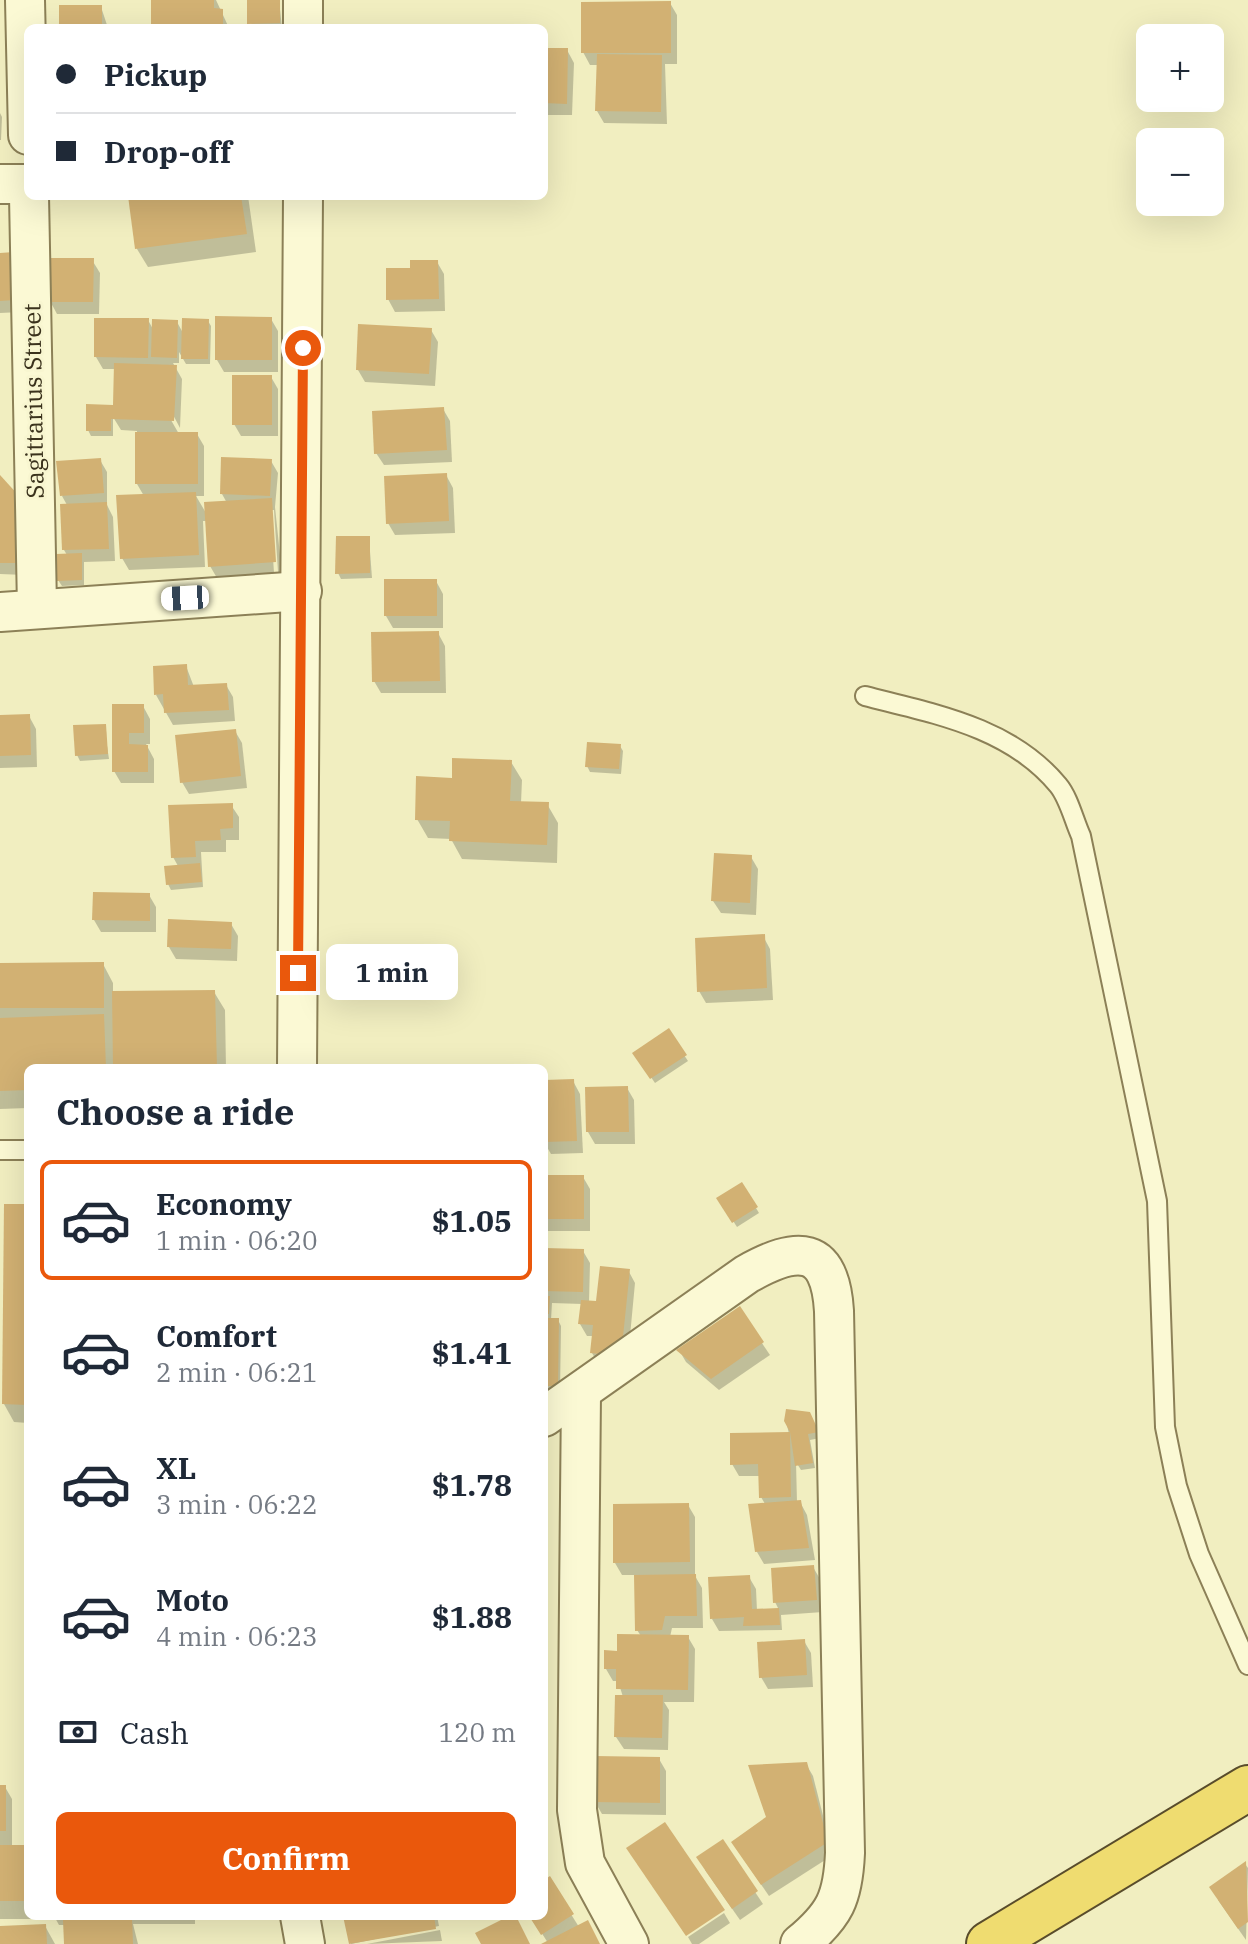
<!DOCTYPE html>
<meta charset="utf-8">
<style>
body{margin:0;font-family:"IBM Plex Serif",serif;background:#f2f2f3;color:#1f2937;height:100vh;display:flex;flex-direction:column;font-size:30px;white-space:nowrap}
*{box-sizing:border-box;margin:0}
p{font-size:26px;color:#747a83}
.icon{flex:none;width:44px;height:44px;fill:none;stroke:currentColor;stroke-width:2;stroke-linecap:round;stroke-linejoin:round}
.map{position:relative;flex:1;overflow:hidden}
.drawer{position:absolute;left:24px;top:1064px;width:524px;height:856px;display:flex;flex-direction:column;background:#fff;border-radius:12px;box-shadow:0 8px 32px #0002}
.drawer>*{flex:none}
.banner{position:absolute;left:24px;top:24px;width:524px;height:176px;border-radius:12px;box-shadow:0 8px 32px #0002;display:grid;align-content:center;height:176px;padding:0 32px;background:#fff}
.controls{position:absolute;left:1136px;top:24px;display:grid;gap:16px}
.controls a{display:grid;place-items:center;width:88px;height:88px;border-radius:12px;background:#fff;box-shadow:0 8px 32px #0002;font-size:40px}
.end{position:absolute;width:36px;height:36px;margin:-18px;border:10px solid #ea580c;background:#fff;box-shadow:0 0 0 4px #fff}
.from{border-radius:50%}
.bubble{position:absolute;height:56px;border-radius:12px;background:#fff;box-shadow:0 8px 32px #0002;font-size:26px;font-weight:700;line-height:56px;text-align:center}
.car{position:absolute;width:24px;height:48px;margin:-24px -12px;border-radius:10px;box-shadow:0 0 6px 2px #0007;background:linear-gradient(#fff 24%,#345 0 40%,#fff 0 76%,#345 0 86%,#fff 0)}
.banner b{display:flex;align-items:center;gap:28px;height:76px;font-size:30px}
.banner b+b{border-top:2px solid #e0e1e3}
.banner i{width:20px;height:20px;background:#1f2937}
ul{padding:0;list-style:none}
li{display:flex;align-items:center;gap:24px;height:120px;margin:0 16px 12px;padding:0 16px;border:4px solid transparent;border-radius:12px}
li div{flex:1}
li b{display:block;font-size:30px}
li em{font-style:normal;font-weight:700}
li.active{border-color:#ea580c}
li>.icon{width:72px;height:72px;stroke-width:1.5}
h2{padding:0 32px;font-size:36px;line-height:96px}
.pay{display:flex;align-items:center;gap:20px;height:88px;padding:0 32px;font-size:30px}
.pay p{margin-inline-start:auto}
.primary-button{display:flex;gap:16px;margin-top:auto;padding:16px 32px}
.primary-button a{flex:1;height:92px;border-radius:12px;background:#ea580c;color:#fff;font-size:32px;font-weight:700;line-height:92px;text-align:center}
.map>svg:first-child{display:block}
.shadow{fill:#0003;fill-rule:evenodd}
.building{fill:#d2b173}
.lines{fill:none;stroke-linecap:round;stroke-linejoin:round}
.service-casing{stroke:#8c8057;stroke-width:22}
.minor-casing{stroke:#8c8057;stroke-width:42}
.trunk-casing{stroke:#594c2b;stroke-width:48}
.service{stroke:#fbf9d4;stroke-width:18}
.minor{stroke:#fbf9d4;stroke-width:38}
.trunk{stroke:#efdc70;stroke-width:44}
.route{stroke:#ea580c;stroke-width:10}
.labels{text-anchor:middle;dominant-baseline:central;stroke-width:6;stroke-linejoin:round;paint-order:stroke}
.street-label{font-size:24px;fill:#3a321c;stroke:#f8f6d0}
</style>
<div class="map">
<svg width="1248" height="1944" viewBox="0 0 1248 1944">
<rect width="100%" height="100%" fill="#f1eec0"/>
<!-- shadow -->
<g class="shadow">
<path d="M153,0h63l13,28h-76z"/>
<path d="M249,0h30l3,28h-30z"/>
<path d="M670,3l7,12v49h-12l2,60 -63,-1 -7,-12 1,-46h-8l-7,-13z"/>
<path d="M101,7l7,21h-47z"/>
<path d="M544,50h23l7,13 -2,52h-28z"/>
<path d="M0,113l2,4 -1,23h-1z"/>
<path d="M130,196h118l8,56 -108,15 -11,-18z"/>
<path d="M0,255l21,57 -21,1z"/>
<path d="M92,260l8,13 -1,41h-42l-7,-13z"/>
<path d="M437,262l7,12 1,37 -50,1 -7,-13 24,-29z"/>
<path d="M271,319l7,12v41h-54l-7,-12z"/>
<path d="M148,320l6,11 23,-9 6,11 25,-12 3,5 -1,38h-24l-7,-12v11h-6l9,16 -2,49 -9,-17 -4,2 12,21h18l7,12v50h-8l10,17 21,-10 -5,-9 49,-33 7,12 -3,34 7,67 -65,4 -7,-12 -3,-45h-4l2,46 -76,3 -7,-12 22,-62 -7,-12v-53l-16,-1 -8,-13v19h-22l-3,-6 26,-16 2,-45h-13l-7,-12zM270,510h4l4,62 -4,1z"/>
<path d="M431,330l7,12 -3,44 -70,-4 -7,-12z"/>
<path d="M271,377l7,12v47h-37l-7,-12z"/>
<path d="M443,409l7,12 2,41 -68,3 -8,-12z"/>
<path d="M100,460l7,12v33l6,12 2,44 -31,1v23l-22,1 -4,-6 9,-25 -3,-5 3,-45 -5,-9z"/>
<path d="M446,475l7,13 2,45 -60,2 -7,-12z"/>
<path d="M0,479l25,96 -25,-1z"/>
<path d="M369,538l3,40 -31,1 -3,-6z"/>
<path d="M436,581l7,13v34h-50l-7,-12z"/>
<path d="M438,633l7,13 1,47h-65l-7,-12z"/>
<path d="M186,666l8,21 32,-2 7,12 2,24 -62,4 -17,-30z"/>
<path d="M114,706h29l7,13v25h-4l8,15v24h-33l-7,-12z"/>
<path d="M29,716l7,13 1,38 -37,1v-51z"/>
<path d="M104,726l5,33 -29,2 -3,-6z"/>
<path d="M235,731l7,12 5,45 -58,6 -7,-12z"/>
<path d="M620,746l3,5 -2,23 -31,-2 -3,-6z"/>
<path d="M511,762l11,18 -1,23 26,1 11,19 -1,40 -95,-4 -11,-20 -23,-1 -11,-19 37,-39z"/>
<path d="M231,805l8,12v23h-13v12h-25l2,35 -32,3 -3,-6 10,-18 -5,-9z"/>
<path d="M751,857l7,12 -2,46 -35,-2 -8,-12z"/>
<path d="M149,895l7,12v25h-55l-7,-12z"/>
<path d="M231,924l7,12 -1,25 -61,-2 -7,-12z"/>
<path d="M763,936l7,13 3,51 -67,3 -7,-12z"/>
<path d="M103,964l10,19v10l101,-1 11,18 1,58h-198v40l-28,1v-144z"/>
<path d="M668,1031l20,30 -33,22 -17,-25z"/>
<path d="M573,1081l7,13 3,59 -32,1 -7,-12v-60z"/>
<path d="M627,1088l7,12 1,44h-40l-7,-12z"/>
<path d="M544,1177h39l7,12v42h-46z"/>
<path d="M742,1185l17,28 -22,14 -18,-28z"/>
<path d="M28,1206v217l-14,-1 -10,-18z"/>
<path d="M544,1250l39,1 7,12 -1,40h9l30,-33 7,13 -8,85 -28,-3 -7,-12 2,-17h-7l-7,-12 2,-20 -30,-1 -1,17h7l3,6 -1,65h-16z"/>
<path d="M739,1309l31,46 -51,35 -33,-28 -7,-12z"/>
<path d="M812,1420l8,18 -10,2 5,28 -14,2 -5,-8 1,40h3l7,13 8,45 -51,4 -7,-12 8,-48 -4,-7v-21h-22l-7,-12 57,-30 -3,-13z"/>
<path d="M688,1505l7,12v59l7,12 1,40h-31l-2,9h18l7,12 -1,53h-30l5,8 -1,40 -44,-1 -8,-12 7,-40 -5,-16h-5l-7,-12 35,-33 -4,-6 -1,-55h-14l-7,-12z"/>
<path d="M28,1509v255l-2,-3z"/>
<path d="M813,1567l7,12 3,33 -42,3 1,15 -63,1 -7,-12 37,-42 7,12 1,22 22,-1 -4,-8z"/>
<path d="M804,1641l7,12 2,34 -45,2 -7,-12z"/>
<path d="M659,1759l7,12v44l-64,-1 -7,-12z"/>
<path d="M806,1764l7,12 20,79 -64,41 -28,-41z"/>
<path d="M0,1787h5l7,12v48h16v69h21v3h-49z"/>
<path d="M722,1842l41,62 -23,16 -35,-50z"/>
<path d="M1245,1864l3,4 -2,72 -28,-40z"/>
<path d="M549,1879l30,48 20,17h-54l3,-1 -17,-27h13v-34z"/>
<path d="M724,1913l6,10 -31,21h-7l-4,-7z"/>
<path d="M54,1916h141v8h-62l5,20h-72l-1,-19h-6z"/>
<path d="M345,1916h92l2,10 -88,18z"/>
<path d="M45,1926l10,18h-55v-16z"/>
<path d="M440,1930l2,11 -75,3z"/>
</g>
<!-- building -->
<g class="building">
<path d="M151,0h63v8l9,1v19h-72z"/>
<path d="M247,0h33v23l-33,1z"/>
<path d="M671,1v52h-90v-51z"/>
<rect x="59" y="5" width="43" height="23"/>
<path d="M544,48h24l-1,56 -23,-1z"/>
<path d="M597,54l65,1 -1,57 -66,-1z"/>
<path d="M128,196h113l6,38 -112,15z"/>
<path d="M14,252l1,48 -15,1v-48z"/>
<path d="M48,258h46l-1,44h-45z"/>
<path d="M410,260h28l1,39 -53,1v-32h24z"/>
<path d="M215,316l57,1v43h-57z"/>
<path d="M94,318h55l-1,40 -54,-1z"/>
<path d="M182,318l27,1 -1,40h-27z"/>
<path d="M152,319l26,1 -1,38 -26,-1z"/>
<path d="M358,324l74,4 -3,46 -73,-4z"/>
<path d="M114,363l63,2 -3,56 -63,-2v12h-25v-27l27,1z"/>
<rect x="232" y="375" width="40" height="50"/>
<path d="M444,407l3,43 -73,4 -2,-43z"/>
<rect x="135" y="432" width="63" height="52"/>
<path d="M221,457l51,2 -2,37 -50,-2z"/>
<path d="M101,458l3,35 -44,3 -4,-35z"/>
<path d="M447,473l2,48 -63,3 -2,-48z"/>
<path d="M0,475l20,22 -1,66h-19z"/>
<path d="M196,492l3,63 -79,4 -4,-64z"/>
<path d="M272,498l4,64 -68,5 -4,-65z"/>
<path d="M107,502l2,47 -47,1 -2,-46z"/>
<path d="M336,536h34v37l-35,1z"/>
<path d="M82,553v27l-26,1v-27z"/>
<rect x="384" y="579" width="53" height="37"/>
<path d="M439,631l1,50 -68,1 -1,-50z"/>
<path d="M187,664l1,21 39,-2 2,27 -65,3 -1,-19 -9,1 -1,-29z"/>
<path d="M112,704h32v29h-15v11l19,1v27h-36z"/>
<path d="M30,714l1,41 -31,1v-41z"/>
<path d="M106,724l2,30 -33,2 -2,-31z"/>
<path d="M236,729l5,47 -61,7 -5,-48z"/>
<path d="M587,742l34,2 -2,25 -34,-2z"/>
<path d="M452,758l60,2 -2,41 39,1 -2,43 -98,-4 1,-20 -35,-1 1,-44 36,2z"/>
<path d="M233,803v25l-13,1 1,11 -26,1 1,16 -25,1 -3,-53z"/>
<path d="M714,853l38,2 -2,48 -39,-2z"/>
<path d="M200,863l2,19 -36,3 -2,-19z"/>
<path d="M93,892l57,1v28l-58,-1z"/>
<path d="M168,919l64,3 -1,27 -64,-2z"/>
<path d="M765,934l2,54 -70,4 -2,-54z"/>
<path d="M104,962v46h-104v-45z"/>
<path d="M215,990l2,78h-104l-1,-77z"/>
<path d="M104,1014l2,54h-78v22l-28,1v-73z"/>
<path d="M669,1028l18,27 -37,24 -18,-26z"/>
<path d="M574,1079l3,62 -33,1v-62z"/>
<path d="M628,1086l1,46h-43l-1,-45z"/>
<rect x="544" y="1175" width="40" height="44"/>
<path d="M742,1182l16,25 -26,16 -16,-25z"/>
<path d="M4,1204h24v201l-26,-1z"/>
<path d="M544,1248l40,1 -1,43 -39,-1z"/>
<path d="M600,1266l30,3 -9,87 -31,-3 3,-28 -15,-1 3,-24 15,1z"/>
<path d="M544,1296h6l-1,18h-5z"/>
<path d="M740,1306l24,36 -53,37 -35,-29z"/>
<path d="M544,1318h15l-1,68h-14z"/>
<path d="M786,1409l24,3 9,20 -11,2 5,29 -18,3 -5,-34 1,65 -32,1 -1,-34 -28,1v-32l60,-1 -6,-11z"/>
<path d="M801,1500l8,48 -54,4 -7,-48z"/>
<path d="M689,1503l1,59 -77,1v-59z"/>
<path d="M814,1565l3,35 -44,3 -2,-35z"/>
<path d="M696,1574l1,42h-32l-3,14 -27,1 -1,-56z"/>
<path d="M750,1575l2,34 27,-1 1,17 -37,1 1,-9 -34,2 -2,-42z"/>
<path d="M25,1604h3v157h-4z"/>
<path d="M617,1634l72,1 -1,55 -72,-1v-20h-12v-19l13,1z"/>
<path d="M805,1639l2,36 -48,3 -2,-36z"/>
<path d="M615,1695h48l-1,43 -48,-1z"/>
<path d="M594,1756l66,1v46l-67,-1z"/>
<path d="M807,1762l21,80 -67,43 -30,-43 35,-25 -18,-52z"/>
<rect x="0" y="1785" width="6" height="46"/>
<path d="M665,1822l60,88 -39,26 -60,-88z"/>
<path d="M723,1839l35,52 -26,18 -36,-52z"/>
<rect x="0" y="1845" width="28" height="56"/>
<path d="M1246,1861l2,61 -10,7 -29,-42z"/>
<path d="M550,1876l24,38 -33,21 -12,-19h15v-36z"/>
<path d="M343,1916h91l2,13 -87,15z"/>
<path d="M509,1916h7l14,28h-49l-6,-11z"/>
<path d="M132,1919l1,25h-69l-1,-24z"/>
<path d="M588,1920l12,24h-59z"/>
<path d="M46,1924l1,20h-47v-18z"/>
</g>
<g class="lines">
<!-- service casing -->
<g class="service-casing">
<g id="service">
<path d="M865,696c70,18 145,31 193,89 11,13 16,36 23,51l76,365 8,226 12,59 22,68 49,111"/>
<path d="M0,1150h28"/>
</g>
</g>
<!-- minor casing -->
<g class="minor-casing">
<g id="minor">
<path d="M25,0l3,135"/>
<path d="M303,28v-28"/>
<path d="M0,184h28"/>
<path d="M29,196l8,411"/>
<path d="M0,612l302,-21"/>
<path d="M297,1068l6,-872"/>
<path d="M581,1394l-4,416 8,53 44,81"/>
<path d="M544,1417l203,-143c50,-28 83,-30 87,37l11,542c-2,45 -10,62 -45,91"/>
<path d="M300,1916l5,28"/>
</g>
</g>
<!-- trunk casing -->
<g class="trunk-casing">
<path id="trunk" d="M989,1944l259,-156"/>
</g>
<!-- service -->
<use href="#service" class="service"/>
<!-- minor -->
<use href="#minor" class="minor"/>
<!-- trunk -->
<use href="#trunk" class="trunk"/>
</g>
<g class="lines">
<!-- route -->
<path class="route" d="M298,973l5,-625"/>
</g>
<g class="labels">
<!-- street labels -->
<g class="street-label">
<text transform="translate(33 401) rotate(-91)">Sagittarius Street</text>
</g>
</g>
</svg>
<div class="controls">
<a>+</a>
<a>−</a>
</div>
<i class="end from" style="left:303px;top:348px"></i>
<i class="end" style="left:298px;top:973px"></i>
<div class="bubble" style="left:326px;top:944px;width:132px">1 min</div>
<i class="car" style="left:185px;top:598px;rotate:267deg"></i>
<div class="banner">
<b><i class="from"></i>Pickup</b>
<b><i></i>Drop-off</b>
</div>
<section class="drawer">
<h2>Choose a ride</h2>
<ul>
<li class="active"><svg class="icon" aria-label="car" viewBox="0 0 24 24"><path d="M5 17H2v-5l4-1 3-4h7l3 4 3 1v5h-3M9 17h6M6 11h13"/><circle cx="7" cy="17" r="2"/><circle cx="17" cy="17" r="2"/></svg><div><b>Economy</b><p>1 min · 06:20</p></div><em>$1.05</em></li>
<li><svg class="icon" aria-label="car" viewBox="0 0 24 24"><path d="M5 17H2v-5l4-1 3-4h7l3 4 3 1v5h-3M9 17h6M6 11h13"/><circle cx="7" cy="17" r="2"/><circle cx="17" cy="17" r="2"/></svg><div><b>Comfort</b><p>2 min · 06:21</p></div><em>$1.41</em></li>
<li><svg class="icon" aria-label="car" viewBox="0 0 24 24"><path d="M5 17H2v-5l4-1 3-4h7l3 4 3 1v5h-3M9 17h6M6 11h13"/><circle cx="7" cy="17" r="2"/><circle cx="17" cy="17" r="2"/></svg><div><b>XL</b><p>3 min · 06:22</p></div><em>$1.78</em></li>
<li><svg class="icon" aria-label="car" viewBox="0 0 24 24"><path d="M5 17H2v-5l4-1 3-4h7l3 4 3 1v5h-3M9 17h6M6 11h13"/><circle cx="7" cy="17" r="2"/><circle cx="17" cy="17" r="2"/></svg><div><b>Moto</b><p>4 min · 06:23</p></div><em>$1.88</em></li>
</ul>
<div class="pay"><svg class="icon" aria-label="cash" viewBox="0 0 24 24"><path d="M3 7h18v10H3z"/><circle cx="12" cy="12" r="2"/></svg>Cash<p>120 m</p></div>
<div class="primary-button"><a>Confirm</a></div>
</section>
</div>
